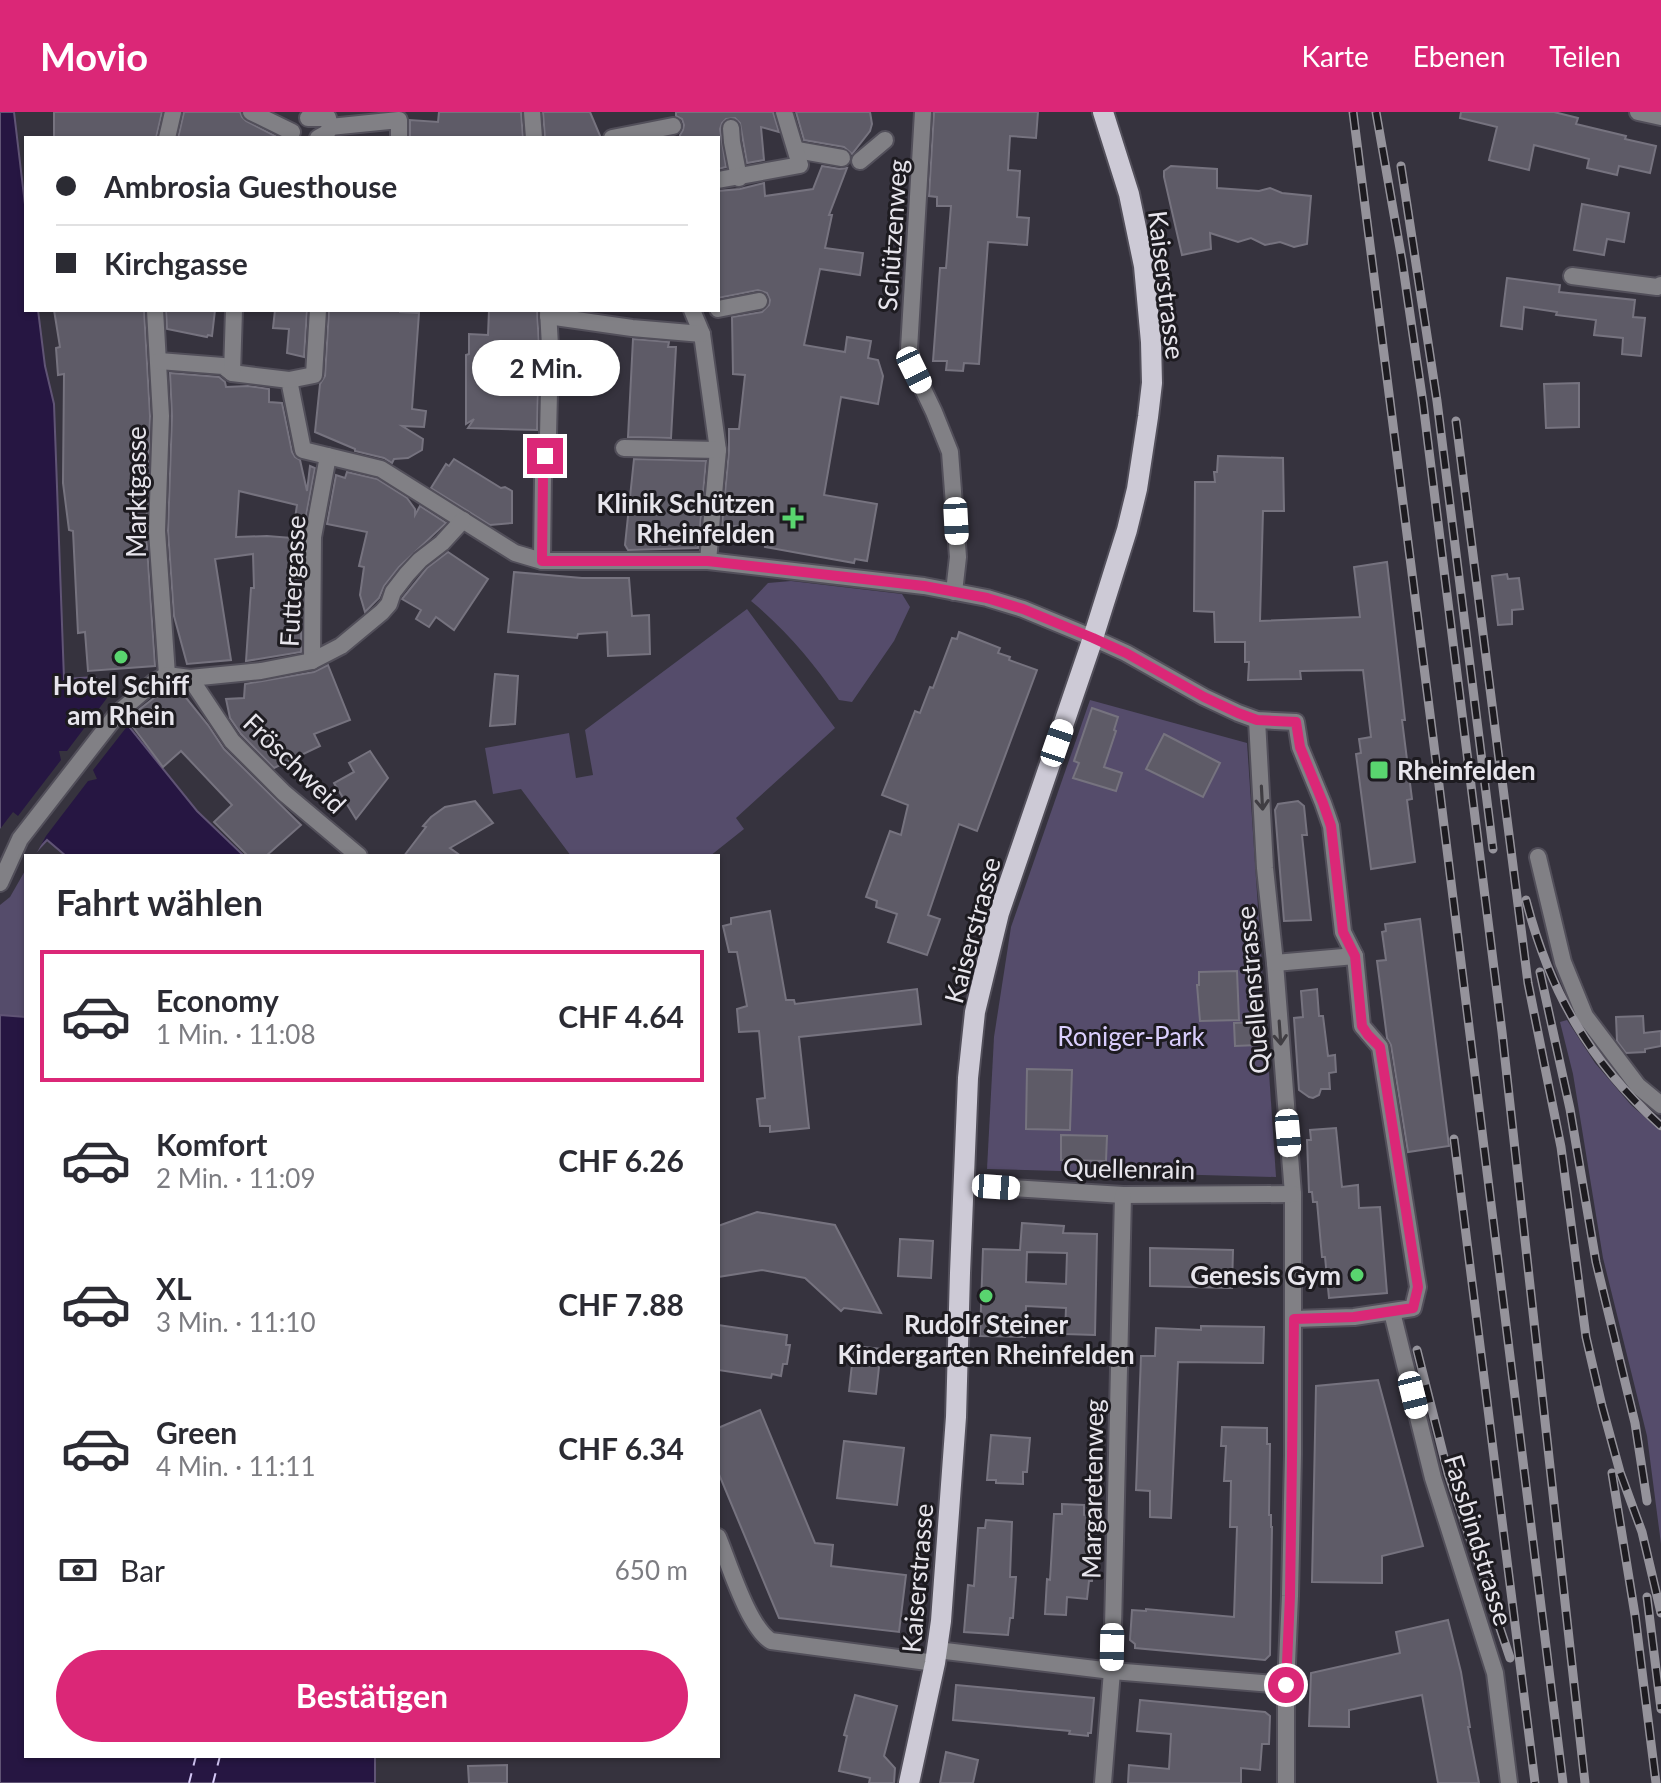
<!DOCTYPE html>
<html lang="de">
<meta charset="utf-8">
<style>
body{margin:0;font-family:Lato,sans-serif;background:#f2f2f3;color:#2b2b33;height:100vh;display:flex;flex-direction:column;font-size:30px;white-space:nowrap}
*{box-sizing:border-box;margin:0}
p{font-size:26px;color:#7c7c81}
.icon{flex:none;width:44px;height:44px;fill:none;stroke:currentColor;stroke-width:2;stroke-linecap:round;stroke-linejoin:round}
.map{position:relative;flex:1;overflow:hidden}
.panel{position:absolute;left:24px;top:742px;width:696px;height:904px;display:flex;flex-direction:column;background:#fff;border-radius:0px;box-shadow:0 2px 6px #0004}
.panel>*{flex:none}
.hud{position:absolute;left:24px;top:24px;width:696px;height:176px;border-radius:0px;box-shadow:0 2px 6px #0004;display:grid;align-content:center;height:176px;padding:0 32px;background:#fff}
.end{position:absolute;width:36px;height:36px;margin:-18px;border:10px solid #db2777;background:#fff;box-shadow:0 0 0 4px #fff}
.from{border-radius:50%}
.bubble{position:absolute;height:56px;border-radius:28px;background:#fff;box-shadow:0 2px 6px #0004;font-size:26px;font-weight:700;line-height:56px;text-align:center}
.car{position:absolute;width:24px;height:48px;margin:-24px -12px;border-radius:10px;box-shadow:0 0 6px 2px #0007;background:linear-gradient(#fff 24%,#345 0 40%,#fff 0 76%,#345 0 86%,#fff 0)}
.hud b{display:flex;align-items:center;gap:28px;height:76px;font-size:30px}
.hud b+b{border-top:2px solid #e1e1e2}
.hud i{width:20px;height:20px;background:#2b2b33}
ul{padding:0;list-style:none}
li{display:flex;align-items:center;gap:24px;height:132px;margin:0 16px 12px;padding:0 16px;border:4px solid transparent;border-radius:0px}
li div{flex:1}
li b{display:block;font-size:30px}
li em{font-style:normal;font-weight:700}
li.current{border-color:#db2777}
li>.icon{width:72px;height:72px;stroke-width:1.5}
h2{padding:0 32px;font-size:36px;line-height:96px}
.pay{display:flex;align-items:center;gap:20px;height:88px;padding:0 32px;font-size:30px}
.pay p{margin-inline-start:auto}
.button{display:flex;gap:16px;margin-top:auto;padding:16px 32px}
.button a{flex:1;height:92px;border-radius:48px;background:#db2777;color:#fff;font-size:32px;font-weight:700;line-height:92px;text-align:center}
header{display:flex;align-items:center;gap:48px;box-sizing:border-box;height:112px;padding:0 40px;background:#db2777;color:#fff}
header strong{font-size:38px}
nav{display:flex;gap:44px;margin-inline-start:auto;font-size:28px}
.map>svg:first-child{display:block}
.green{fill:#554c6b}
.water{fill:#261642;stroke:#605475;stroke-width:2}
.pier{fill:#36333e}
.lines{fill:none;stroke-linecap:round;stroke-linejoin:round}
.ferry{stroke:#d5c9f7;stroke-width:2;stroke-dasharray:10 8;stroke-linecap:butt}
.building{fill:#5e5b67;stroke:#76737f;stroke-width:2;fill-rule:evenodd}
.street-casing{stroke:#524f5a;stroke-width:20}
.primary-casing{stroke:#524f5a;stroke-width:24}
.street{stroke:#818085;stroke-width:16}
.primary{stroke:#cdcad6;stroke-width:20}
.rail-casing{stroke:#95939b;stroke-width:9}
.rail{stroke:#1d1b20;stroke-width:6;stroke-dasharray:18;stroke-linecap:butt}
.oneway{stroke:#403e43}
.route{stroke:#db2777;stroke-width:10}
.poi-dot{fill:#59d56f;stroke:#1d1b20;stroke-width:3}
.labels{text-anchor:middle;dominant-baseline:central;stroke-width:6;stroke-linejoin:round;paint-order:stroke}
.street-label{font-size:26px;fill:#e7e5ec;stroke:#1d1b20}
.poi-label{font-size:26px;font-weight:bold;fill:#e7e5ec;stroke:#1d1b20;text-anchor:end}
.park-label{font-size:26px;fill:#dacefd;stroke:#1d1b20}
</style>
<header>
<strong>Movio</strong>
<nav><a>Karte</a><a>Ebenen</a><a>Teilen</a></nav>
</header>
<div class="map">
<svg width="1661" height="1671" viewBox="0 0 1661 1671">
<rect width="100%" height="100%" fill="#36333e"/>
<!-- green -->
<g class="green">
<path d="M791,469l111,13 8,13 -16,34 -42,61 -13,-2c-27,-39 -52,-69 -88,-99l17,-18z"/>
<path d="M747,497l88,119 -99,90 8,11 -34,27h-139l-50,-67 -28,5 -8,-46 84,-15 7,45 17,-3 -8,-45z"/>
<path d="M1090,588l157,43 29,434 -289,-8 7,-132 17,-110z"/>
<path d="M26,751v154l-26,-2v-114z"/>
<path d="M1567,908l28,43 36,42 30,26v413l-14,-108 -44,-178 -30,-184 -13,-52z"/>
</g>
<!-- water -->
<g class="water">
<path d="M0,0h14l12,101v97h12l7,56 9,38 10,275 31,-2 23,36 79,98 47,45h-178l-19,-16 -15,16h-6l-26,45z"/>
<path d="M0,903l26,2v739h349v27h-375z"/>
</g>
<!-- pier -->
<path class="pier" d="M110,582l19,30 -36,46 4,9 -9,2 -42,55 -11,20h-9v13l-16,28 -10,8v-76l13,-17 5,4 43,-56 -2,-9h8z"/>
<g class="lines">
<!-- ferry -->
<g class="ferry">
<path d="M189,1671l7,-27"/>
<path d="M213,1671l7,-27"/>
</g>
</g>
<!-- building -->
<g class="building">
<path d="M54,0h108l-6,26h-102z"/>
<path d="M184,0h56l2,5 4,4 33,17h-101z"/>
<path d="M439,0h82l2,26h-113v-18l28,2z"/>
<path d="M543,0h47l11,26h-56z"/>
<path d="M676,0h97l6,20 -18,-5 3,33 -17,3 -7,-40 -5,-5 -9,1 -4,4 -2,6 6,38 -8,2v-31h-38v-3l3,-5 1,-5 -2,-6 -6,-3z"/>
<path d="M796,0h74l2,12 -2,7 -18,23 -8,-7 -40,-7z"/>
<path d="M934,0h104l-2,26 -26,-2 -2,34 12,1 -3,46 12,1 -2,27 -39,-3 -9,122 -15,-1 -1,8 -17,-1 1,-9h-14l7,-93h6l5,-62h-14v-9l-8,-1z"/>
<path d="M1461,0h93l24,6 -2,6 50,12 -1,3 31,7 -6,27 -31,-7 -2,9 -30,-7 2,-9 -55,-14 -5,25 -40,-10 8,-33 -37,-9z"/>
<path d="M822,54l18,3 7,-1 -18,47h3l-7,33 38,5 -3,22 -40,-6 -16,76 41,7 2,-15 24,4 -3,17 10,2 5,16 -5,28 -37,-7 -17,98 53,9 -10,57 -12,-2 -1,4 -89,-16 3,-18 -46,-4 7,-74v-22h10l6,-54 -12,-1 -1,-57 30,-5 7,-7 1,-5 -3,-7 -9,-3 -40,8v-107l22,-2 24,-6 1,13 48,-7z"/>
<path d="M1171,54l46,3v19l42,3 11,-3 12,5 29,3 -4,48 -13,3 -14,-5 -15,3 -14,-7 -13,4 -28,-9 1,16 -29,6 -18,-78v-6z"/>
<path d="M1582,92l47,9 -5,29 -17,-3 -3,16 -30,-5z"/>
<path d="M1507,166l53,7 -1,7 76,8 -2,17 12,1 -4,38 -19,-2 1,-16 -29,-3 2,-15 -40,-5 1,-3 -33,-5 -2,22 -21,-3z"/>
<path d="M54,198h90l6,106 -4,116 9,134 -67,5 -3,-39 -7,1 -5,-102 -4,-1 -6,-47 1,-109 -6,1 -2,-27 4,-1z"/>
<path d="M166,198h49l-3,26 -4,-1 -1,2 -40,-8z"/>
<path d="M275,198h32l-3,47 -17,-4 2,-24 -16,-1z"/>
<path d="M329,198h71v2l19,1 -7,96 14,2 -2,16 -22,-1 21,13 -1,11 -14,8 -14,1 -2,4 -8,-5 -29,-7v-2l-40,-17 5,-48 5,-8z"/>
<path d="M489,198h48l2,36 -2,84 -69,-2 6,-9 -8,5v-69l3,-1v-20l19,1z"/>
<path d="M633,227l36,3 -1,5h8l-5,91 -43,-1z"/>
<path d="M170,261l49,4 6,5 1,5 22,-1 21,3v13l13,1 10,49 3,5 5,3 7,31 3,-25 5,2 -13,69 -1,115 -55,9 5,-73h3l-1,-34 -38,5 16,101 -44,4 -13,-48 -6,-85 4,-115zM239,379l58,14 -5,33 -25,-2 -31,1z"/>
<path d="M1579,271v44l-33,1 -2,-44z"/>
<path d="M1218,344l65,2 1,53h-21l-3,110 100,-4 -6,-50 33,-5 18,158h-3l10,79 -5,1 8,62 -44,7 -15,-115 5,-1 -2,-14 12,-2 -8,-67 -63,1 1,8 -53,1 1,-18h-4v-20h-30l-1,-30 -20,-1 1,-129h20l-1,-10h3z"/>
<path d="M454,347l47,29 4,-1 7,4v32l-22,2 -59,-37 15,-24 3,2z"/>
<path d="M634,347l72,2 -8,87 -70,2 -3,-5z"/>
<path d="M347,360l30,7 30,19 8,11v6l5,-9 26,17 -47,44 -15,19 -5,12 -14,14 -5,-17 4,-28 -5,-1 8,-34 -40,-8 9,-49 9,3z"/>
<path d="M448,440l40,27 -34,51 -18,-13 -7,10 -13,-8 5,-9 -19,-11 25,-31z"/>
<path d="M514,460l68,6h47l3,38 17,-1 1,39 -42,2 -1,-24 -29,2 -1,4 -69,-6z"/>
<path d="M1507,462l1,5 11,-1 4,31 -11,1v14l-14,1 -6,-49z"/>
<path d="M959,520l41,16 -2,5 12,4 -1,3 28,10 -60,161 -18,-7 -31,91 12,4 -13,36 -39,-13 9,-28 -21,-7 1,-6 -11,-4 24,-66 11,4 7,-30 -26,-10 33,-84 5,2 10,-26 3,1 19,-50 5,1z"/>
<path d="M328,553l22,55 -36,14 6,12 -46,22 -33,-34 -11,-16 -4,-19 18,-1 1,-14 69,-12z"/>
<path d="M495,562l23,2 -3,48 -25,2z"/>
<path d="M168,575l11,2 29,36 16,24 77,76 -35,31h-18l-34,-34 18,-17 -51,-54 -18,16 -33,-44 6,-11z"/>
<path d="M1092,596l26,9 -4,13 2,1 -12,36 18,6 -6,18 -43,-13 6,-15 -5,-2z"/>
<path d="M1164,622l56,29 -17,34 -57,-28z"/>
<path d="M370,639l18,27 -32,41 -22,-36 20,-11 -5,-9z"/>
<path d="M475,689l18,22 -43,25 11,8h-57l22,-29 -3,-1 8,-9 14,-10z"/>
<path d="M1298,689l6,5 3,29h-5l9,85 -27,1 -9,-111 3,-6z"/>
<path d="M770,799l16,89h8l1,4 122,-15 4,35 -122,13 10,91 -39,4v-6h-10l-3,-27 8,-1 -6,-67 -20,1 -2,-23 10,-3 -10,-54h-8l-6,-26 8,-2v-6z"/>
<path d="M1420,807l29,227 -41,6 -17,-107 -4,-7 -10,-77 9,-1 -4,-28 4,-1 -1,-7z"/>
<path d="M1237,859l2,49 -39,1 -3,-36h2v-13z"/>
<path d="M1317,877l2,27h4l5,40 7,-1 1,17 -7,1 1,16h-9l-2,6 -6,3 -4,-1 -10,-7 -5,-72 9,-1 -2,-26z"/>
<path d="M1643,904l1,17 17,-2v15l-16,3v3l-19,1 -9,-12 -1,-24z"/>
<path d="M1257,910l1,23 -23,1 -1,-23z"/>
<path d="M1027,957l45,1 -2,60 -44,-1z"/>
<path d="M1336,1016l6,59 16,-2 1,23 21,-1 7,86 -58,5 -4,-41h-3l-5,-55h-4l-1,-10h-3l-2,-52h4l-1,-10z"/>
<path d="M1061,1023l46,1 -1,25 -45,-1z"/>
<path d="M757,1100l78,13 46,88 -37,-5 -3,3 -36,-33 -43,-8 -44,7v-51z"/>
<path d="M1022,1111l42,3 -1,7 34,1 -2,101 -30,-1 1,-26 -40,-2 -1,31 -45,-1 3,-87 37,1zM1027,1140l40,1 -1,31 -40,-2z"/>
<path d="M900,1127l33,2 -2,37 -33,-2z"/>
<path d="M1150,1136l83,2 -1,38 -82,-2z"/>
<path d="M718,1213l69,10 -1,10h4l-3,19h-4l-2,12 -9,-2 -1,4 -53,-8z"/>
<path d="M1201,1214l63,1 -1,36 -85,-1 -7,156 -21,-1v-26l-14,-1 5,-134h14l1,-28 45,2z"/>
<path d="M854,1234l27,3 -5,45 -27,-3z"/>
<path d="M1378,1268l45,166 -41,10v27l-70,-1 4,-196z"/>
<path d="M760,1298l55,133 18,2 -2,21 75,9 -7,57 -120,-14 -61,-146v-44z"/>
<path d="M1222,1315l45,1v16h3l-1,71h2v12h1l-2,128 -5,5 -130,-12v-4l-5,-4 2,-30 14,1v-2l88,8 3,-90h-7l1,-46h-7l2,-35h-5z"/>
<path d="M991,1323l39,3 -3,34h-4v12l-27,-1v-3h-9z"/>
<path d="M844,1329l60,7 -7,57 -60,-7z"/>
<path d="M1062,1392l22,1v10l7,1v38h3l-2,27h-3l-2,18 -20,-2 -1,18 -21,-1 2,-35 3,1 4,-66h8z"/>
<path d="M986,1408l26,2 -2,55h6l-3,41h-3l-2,17 -44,-3 4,-47 6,1 4,-58h7z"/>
<path d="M1448,1508l13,52 9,55h-2l11,56h-41l-16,-88 -73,15v17l-40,-1 2,-53 89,-20 -4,-21z"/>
<path d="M956,1573l138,13 -3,35h-3v3l-19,-2 1,-3 -117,-11z"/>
<path d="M855,1583l42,11 -13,50 11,12 -1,15h-25l1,-5 -31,-7 8,-35 -3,-1z"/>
<path d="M1140,1588l125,12 5,4 -1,28h-7l-2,26 -19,-2v15h-113l1,-18 40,4 2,-35 -34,-3z"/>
<path d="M946,1640l32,8 -5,23h-33z"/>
<path d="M507,1653v18h-38l-1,-17z"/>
</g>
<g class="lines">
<!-- street casing -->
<g class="street-casing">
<g id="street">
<path d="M251,0l41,20"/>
<path d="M532,0l2,26"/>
<path d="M923,0l-14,237 5,21 20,42 16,40 8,105 -4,35"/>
<path d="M1638,0l23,5"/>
<path d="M308,6h20l2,9 -3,6 -9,5"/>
<path d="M330,15l69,-7v18"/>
<path d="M731,16l1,14 7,36"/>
<path d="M167,26l6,-26"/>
<path d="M612,26l61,-12"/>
<path d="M797,38l45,8"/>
<path d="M860,49l25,-21"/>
<path d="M718,68l82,-15 -16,-53"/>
<path d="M1572,164l85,11 4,-2"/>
<path d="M718,197l41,-8"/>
<path d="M155,198l6,106 -4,115 10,144"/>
<path d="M692,198l10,24 16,116 -10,111"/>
<path d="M548,204l84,12 70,6"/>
<path d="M159,249l64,5 9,7 57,7 14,70 78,19 134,84 27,8h166l216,25 63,12 36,11 70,29 33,15 78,44 34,16 19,7 39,2 4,25 23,56 8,23 12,106 12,24 7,70 18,21 38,240 -5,21 -59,9 -60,2"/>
<path d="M232,261l2,-63"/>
<path d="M289,268l25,-5 4,-65"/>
<path d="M624,336l94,2"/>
<path d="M542,449l1,-85 5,-40 2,-90 -2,-36"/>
<path d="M312,549l1,-124 15,-81"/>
<path d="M167,563l23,3 71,-7 51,-10 29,-15 41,-34 7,-8 4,-12 14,-18 13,-14 22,-17 21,-23"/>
<path d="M190,566l42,63 52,52 75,63"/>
<path d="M1257,608l8,148 10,95 18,231v261l-3,141 -4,89v98"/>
<path d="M1538,745l25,105 22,54 53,70 23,19"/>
<path d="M0,771l20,-44 98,-126 35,-30 14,-8"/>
<path d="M1275,851l80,-7"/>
<path d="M964,1073l159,10 170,-1"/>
<path d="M1392,1200l41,166 62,195 14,110"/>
<path d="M718,1425c11,26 30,90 53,104l164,22"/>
<path d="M937,1538l175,21 174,14"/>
<path d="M1103,1671l9,-112 11,-476"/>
</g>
</g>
<!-- primary casing -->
<g class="primary-casing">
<path id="primary" d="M909,1671l26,-120 6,-42 15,-204 4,-144 8,-195 7,-66 24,-99 94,-275 34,-108 10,-41 11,-72 4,-34 -1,-41 -7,-76 -15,-72 -26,-82"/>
</g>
<!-- street -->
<use href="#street" class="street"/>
<!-- primary -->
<use href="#primary" class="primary"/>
<!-- rail casing -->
<g class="rail-casing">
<g id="rail">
<path d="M1353,0l83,649 127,1022"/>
<path d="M1376,0l26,148 21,143 79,629 83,751"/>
<path d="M1401,54l36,235 56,448"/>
<path d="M1456,309l45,354"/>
<path d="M1500,652l28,219 33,164 25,190 16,69 18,66 22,60 19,81"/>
<path d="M1526,788c24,93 64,162 135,226"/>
<path d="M1540,860l30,137 26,153 39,161 12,78"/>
<path d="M1454,1027l81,644"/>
<path d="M1417,1238l31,123 62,185"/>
<path d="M1612,1361l23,142 21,168"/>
<path d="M1647,1485l14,112"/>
</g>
</g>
<!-- rail -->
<use href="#rail" class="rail"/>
</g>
<!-- one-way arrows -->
<defs><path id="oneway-shaft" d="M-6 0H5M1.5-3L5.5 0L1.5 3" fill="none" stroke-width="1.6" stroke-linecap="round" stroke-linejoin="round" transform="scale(2)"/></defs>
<g class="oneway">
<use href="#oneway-shaft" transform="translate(1262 686) rotate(87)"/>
<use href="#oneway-shaft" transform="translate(1280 921) rotate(86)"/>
</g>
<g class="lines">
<!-- route -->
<path class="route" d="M545,344l-2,20 -1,85h166l216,25 63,12 36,11 70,29 33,15 78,44 34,16 19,7 39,2 4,25 23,56 8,23 12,106 12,24 7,70 6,9 12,12 38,240 -5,21 -59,9 -60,2 -4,277 -4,89"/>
</g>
<!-- markers -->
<g class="poi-dot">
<path d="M789 394h8v8h8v8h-8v8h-8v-8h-8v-8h8z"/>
<circle cx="121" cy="545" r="8"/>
<rect x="1369" y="648" width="20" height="20" rx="4"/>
<circle cx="1357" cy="1163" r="8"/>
<circle cx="986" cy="1184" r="8"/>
</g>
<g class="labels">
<!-- street labels -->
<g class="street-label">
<text transform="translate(892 123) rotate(-86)">Schützenweg</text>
<text transform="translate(1167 173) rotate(83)">Kaiserstrasse</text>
<text transform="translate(136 380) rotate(-90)">Marktgasse</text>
<text transform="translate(292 469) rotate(-87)">Futtergasse</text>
<text transform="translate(295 651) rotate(44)">Fröschweid</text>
<text transform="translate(972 818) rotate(-75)">Kaiserstrasse</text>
<text transform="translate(1252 878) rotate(-95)">Quellenstrasse</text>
<text transform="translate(1129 1056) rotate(1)">Quellenrain</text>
<text transform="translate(1092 1377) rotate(-89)">Margaretenweg</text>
<text transform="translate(1479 1428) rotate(73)">Fassbindstrasse</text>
<text transform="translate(917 1466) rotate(-85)">Kaiserstrasse</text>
</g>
<!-- poi labels -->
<g class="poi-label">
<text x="775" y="391">Klinik Schützen<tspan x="775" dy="30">Rheinfelden</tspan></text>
<text x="121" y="573" text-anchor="middle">Hotel Schiff<tspan x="121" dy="30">am Rhein</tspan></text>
<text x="1397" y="658" text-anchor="start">Rheinfelden</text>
<text x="1341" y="1163">Genesis Gym</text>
<text x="986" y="1212" text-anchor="middle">Rudolf Steiner<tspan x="986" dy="30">Kindergarten Rheinfelden</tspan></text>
</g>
<!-- park labels -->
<g class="park-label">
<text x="1131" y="924">Roniger-Park</text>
</g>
</g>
</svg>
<i class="end from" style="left:1286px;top:1573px"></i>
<i class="end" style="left:545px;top:344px"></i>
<div class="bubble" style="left:472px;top:228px;width:148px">2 Min.</div>
<i class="car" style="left:914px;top:258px;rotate:154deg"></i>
<i class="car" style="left:956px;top:409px;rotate:177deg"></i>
<i class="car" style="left:1057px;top:631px;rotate:19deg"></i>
<i class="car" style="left:1288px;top:1021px;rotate:175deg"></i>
<i class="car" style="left:996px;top:1075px;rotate:94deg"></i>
<i class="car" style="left:1413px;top:1283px;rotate:166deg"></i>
<i class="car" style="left:1112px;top:1535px;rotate:181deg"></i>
<div class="hud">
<b><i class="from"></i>Ambrosia Guesthouse</b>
<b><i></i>Kirchgasse</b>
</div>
<section class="panel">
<h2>Fahrt wählen</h2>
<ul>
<li class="current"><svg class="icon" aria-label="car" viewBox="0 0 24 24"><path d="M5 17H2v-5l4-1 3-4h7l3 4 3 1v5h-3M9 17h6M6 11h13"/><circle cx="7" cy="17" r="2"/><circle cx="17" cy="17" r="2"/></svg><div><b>Economy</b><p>1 Min. · 11:08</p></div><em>CHF 4.64</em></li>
<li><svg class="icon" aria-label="car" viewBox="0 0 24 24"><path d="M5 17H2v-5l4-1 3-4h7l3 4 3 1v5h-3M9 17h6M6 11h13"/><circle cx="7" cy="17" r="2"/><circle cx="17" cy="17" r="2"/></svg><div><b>Komfort</b><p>2 Min. · 11:09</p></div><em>CHF 6.26</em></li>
<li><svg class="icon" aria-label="car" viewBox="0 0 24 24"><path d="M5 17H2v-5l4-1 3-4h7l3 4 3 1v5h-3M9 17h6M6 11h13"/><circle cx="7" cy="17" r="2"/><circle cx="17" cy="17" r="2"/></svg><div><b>XL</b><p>3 Min. · 11:10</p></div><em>CHF 7.88</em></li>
<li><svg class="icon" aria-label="car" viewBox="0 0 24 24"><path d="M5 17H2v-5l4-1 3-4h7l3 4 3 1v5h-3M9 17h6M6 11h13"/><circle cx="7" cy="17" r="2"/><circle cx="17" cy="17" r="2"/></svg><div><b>Green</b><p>4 Min. · 11:11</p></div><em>CHF 6.34</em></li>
</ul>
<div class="pay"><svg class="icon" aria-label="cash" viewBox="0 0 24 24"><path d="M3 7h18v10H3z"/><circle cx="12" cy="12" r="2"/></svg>Bar<p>650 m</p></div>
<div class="button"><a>Bestätigen</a></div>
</section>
</div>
